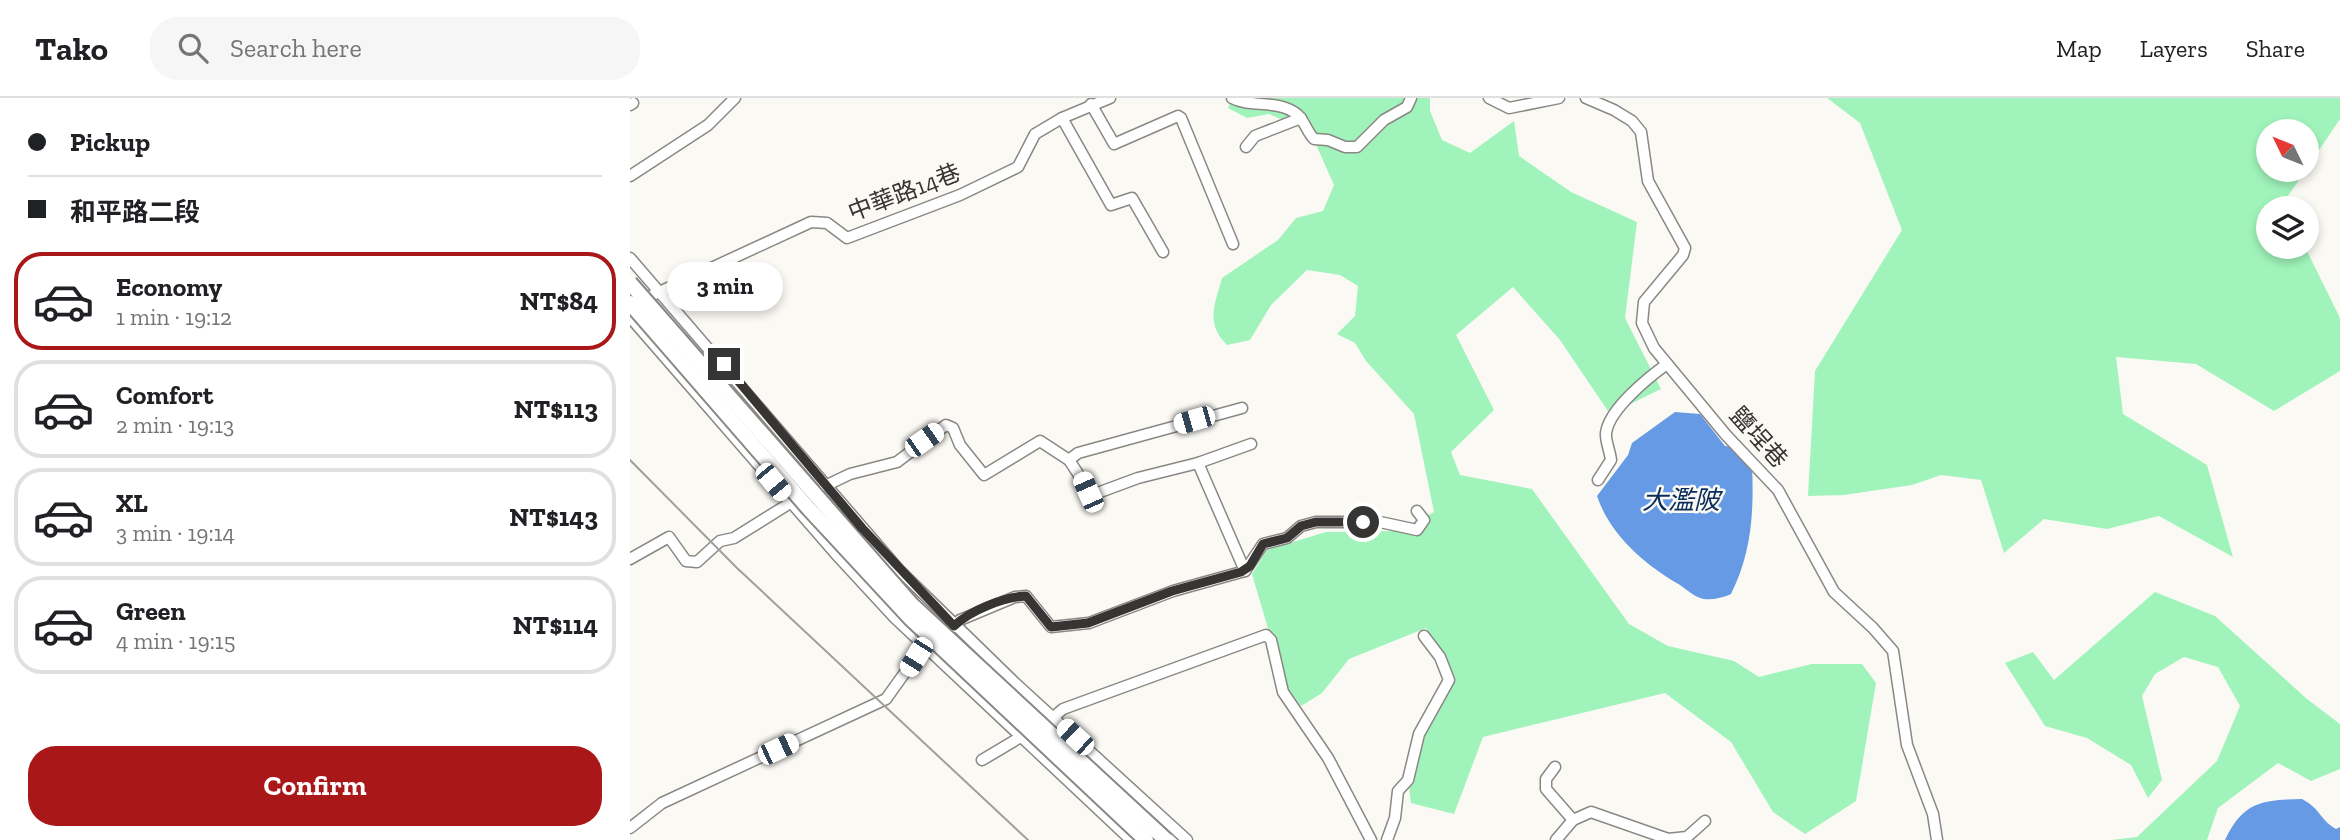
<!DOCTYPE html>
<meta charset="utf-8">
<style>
body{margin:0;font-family:"Zilla Slab","Noto Sans TC",serif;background:#f6f6f6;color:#202124;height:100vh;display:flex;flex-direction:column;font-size:26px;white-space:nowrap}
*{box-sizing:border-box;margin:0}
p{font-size:23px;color:#757577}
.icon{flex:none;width:38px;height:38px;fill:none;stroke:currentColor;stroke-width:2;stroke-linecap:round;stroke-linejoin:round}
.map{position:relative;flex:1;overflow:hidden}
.side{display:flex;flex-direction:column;background:#fff;width:630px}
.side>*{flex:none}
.hud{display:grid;align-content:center;height:154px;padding:0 28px;background:#fff}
.needle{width:46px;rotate:313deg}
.fabs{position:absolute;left:1626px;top:21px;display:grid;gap:14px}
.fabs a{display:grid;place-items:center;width:63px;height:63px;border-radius:50%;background:#fff;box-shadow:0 4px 10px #0003;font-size:35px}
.end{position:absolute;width:32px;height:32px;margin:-16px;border:9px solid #363533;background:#fff;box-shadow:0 0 0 4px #fff}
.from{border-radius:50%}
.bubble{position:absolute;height:49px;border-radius:24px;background:#fff;box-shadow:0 4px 10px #0003;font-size:23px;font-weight:700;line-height:49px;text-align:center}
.car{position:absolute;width:21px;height:42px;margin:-21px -10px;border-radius:9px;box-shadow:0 0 5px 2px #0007;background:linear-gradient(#fff 24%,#345 0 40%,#fff 0 76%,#345 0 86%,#fff 0)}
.hud b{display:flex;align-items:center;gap:24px;height:66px;font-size:26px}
.hud b+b{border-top:2px solid #e0e0e0}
.hud i{width:18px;height:18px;background:#202124}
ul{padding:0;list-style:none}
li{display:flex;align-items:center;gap:21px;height:98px;margin:0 14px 10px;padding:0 14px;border:4px solid #e0e0e0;border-radius:28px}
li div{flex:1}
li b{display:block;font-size:26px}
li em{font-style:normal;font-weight:700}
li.selected{border-color:#aa1719}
li>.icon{width:63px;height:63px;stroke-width:1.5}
.action{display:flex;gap:14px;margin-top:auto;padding:14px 28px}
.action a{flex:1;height:80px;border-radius:28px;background:#aa1719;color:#fff;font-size:28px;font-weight:700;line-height:80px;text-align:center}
header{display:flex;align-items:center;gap:42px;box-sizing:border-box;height:98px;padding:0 35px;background:#fff;border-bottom:2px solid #e0e0e0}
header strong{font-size:33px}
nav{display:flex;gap:38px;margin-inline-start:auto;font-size:24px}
.search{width:490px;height:63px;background:#f6f6f6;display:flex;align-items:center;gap:18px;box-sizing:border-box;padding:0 24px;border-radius:28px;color:#757577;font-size:26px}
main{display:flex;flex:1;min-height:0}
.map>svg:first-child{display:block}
.green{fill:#a0f4bb}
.water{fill:#679ae4}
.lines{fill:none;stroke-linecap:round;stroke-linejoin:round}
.minor-casing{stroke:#8a8884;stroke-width:13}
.minor{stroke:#fff;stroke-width:10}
.rail{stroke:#a09f9b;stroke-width:2}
.highway-bridge-casing{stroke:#8a8884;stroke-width:18;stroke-linecap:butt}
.highway-bridge{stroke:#fff;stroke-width:14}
.route{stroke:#363533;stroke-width:9}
.labels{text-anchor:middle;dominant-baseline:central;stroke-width:5;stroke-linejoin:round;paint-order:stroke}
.street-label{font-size:24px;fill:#363533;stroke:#fbf9f4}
.water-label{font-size:26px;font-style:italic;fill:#092c5a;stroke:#fbf9f4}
</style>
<header>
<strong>Tako</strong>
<div class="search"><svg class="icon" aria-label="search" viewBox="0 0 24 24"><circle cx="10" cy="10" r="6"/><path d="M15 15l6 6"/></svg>Search here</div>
<nav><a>Map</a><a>Layers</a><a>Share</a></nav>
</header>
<main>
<section class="side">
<div class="hud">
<b><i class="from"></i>Pickup</b>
<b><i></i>和平路二段</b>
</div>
<ul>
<li class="selected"><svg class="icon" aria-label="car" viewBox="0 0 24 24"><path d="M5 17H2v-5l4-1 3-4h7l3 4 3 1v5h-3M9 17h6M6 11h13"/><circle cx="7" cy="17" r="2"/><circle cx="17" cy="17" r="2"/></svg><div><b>Economy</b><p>1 min · 19:12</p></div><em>NT$84</em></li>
<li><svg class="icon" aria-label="car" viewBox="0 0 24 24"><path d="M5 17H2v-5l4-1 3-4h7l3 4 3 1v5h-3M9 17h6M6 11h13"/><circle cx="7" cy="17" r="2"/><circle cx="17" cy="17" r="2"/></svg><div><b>Comfort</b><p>2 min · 19:13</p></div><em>NT$113</em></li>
<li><svg class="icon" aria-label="car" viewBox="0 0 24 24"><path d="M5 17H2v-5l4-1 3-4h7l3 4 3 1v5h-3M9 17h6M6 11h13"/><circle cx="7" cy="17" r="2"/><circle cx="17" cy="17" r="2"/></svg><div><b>XL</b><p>3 min · 19:14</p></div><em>NT$143</em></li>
<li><svg class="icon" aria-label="car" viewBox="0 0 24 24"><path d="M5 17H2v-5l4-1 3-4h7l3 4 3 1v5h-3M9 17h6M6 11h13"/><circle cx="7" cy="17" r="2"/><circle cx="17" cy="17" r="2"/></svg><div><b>Green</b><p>4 min · 19:15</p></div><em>NT$114</em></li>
</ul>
<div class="action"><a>Confirm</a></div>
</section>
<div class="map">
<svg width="1710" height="742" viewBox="0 0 1710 742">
<rect width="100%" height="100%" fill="#fbf9f4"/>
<!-- green -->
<g class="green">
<path d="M602,0h198v13l12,29 28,13 44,-32 5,35 52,36 66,30 -12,96 36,71 -51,25 -50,-74 -47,-53 -57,48 38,75 -43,42 9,23 72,14 97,135 39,22 66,15 25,16 53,-13h50l14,19 -20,118 -51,33 -32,-22 -42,-70 -66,-49 -182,44 -29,77 -43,-11c-8,-53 13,-72 40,-115l-25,-60 -77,31 -27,34 -21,13 -17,-23 -32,-109 15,-24 59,-18 71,-1 37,-19 -20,-98 -48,-53 -11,-18 -18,-9 18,-18 3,-30 -18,-11 -33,-5 -36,35 -21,35 -23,5c-22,-22 -12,-41 -5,-67l56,-38 18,-22 27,-7 11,-26 -24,-54 -41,-17 -22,4 -19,-10z"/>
<path d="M1197,0h513v21l-33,49 -1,-37h-38v39h38l-23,33 3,5h-18v39h37l35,71v53l-66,40 -78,-47 -80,-7 7,57 84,51 26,92 -74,-41 -52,13 -63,-10 -40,34 -23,-73 -40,-5 -29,10 -68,10 -36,1 7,-125 87,-141 -42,-107z"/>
<path d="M1525,494l60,24 92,83 33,25v45l-29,12 -33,-18 -60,45 -11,32h-96l26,-3 80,-76 23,-55 -22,-39 -34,-10 -29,17 -13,22 20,84 -14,18 -17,-33 -44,-27 -42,-12 -40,-63 28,-11 21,28z"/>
</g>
<!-- water -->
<g class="water">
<path d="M1045,314l25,2 25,32 10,1 17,18c2,46 0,87 -21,129 -8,4 -19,6 -27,5 -8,-1 -17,-9 -24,-14 -35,-20 -70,-50 -83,-89l31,-41 4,-12z"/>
<path d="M1672,701c19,10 18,21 34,30l4,-2v13h-115c18,-38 36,-40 77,-41z"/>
</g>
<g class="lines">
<!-- minor casing -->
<g class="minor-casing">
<g id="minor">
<path d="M602,0c19,10 47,1 66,17 7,7 9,17 16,24l14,1 17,7h12l27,-27 23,-13 4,-9"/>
<path d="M859,0l20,10 50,-10"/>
<path d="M956,0l28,12 18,11 9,11 7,49 37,67 -2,7 -39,47 -2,21 12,25 72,87 52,55 56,102 39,36 20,23 14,94 26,69 4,26"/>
<path d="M461,6l23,40 64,-28 3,2 52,126"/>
<path d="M0,7l3,-2"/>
<path d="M432,20l49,87 21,-7 31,54"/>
<path d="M616,49l9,-11 46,-18"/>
<path d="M0,78l78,-51 27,-27"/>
<path d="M0,160l270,313 115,112 172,157"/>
<path d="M10,203l171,-79 16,1 20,15 113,-43 58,-28 17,-33 27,-16 48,-20"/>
<path d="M0,219l205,236 60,65 236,222"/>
<path d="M439,362l9,-7 164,-45"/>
<path d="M568,365l47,108"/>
<path d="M968,382l13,-20c-1,-9 -6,-20 -5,-27 3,-24 43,-56 61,-69"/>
<path d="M195,388l25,-12 47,-12 49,-37 7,3 7,17 24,30 56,-34 29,19 23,35 46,-17 60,-15 53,-19"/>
<path d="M0,461l39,-22 17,24 11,1 23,-21 14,-3 56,-35"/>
<path d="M419,623l14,-12 203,-74 5,5 12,52 45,66 43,82"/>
<path d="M352,662l42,-25"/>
<path d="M925,669l-9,12v10l27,31"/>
<path d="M0,730l32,-25 224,-104 30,-42 13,-7 31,-30 55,-23 11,-1 25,31 38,-4 84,-32 72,-20 18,-27 24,-6 14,-12 15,-4h64l37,8 7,-10 -7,-9"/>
<path d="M757,742l8,-22 3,-27 10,-11 11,-46 30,-54 -9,-23 -16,-21"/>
<path d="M926,742l17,-20 18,-8 77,27 19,-2 18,-16"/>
</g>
</g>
<!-- minor -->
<use href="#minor" class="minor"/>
<!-- rail -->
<path class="rail" d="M0,362l107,108 291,272"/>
<!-- highway-bridge casing -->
<g class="highway-bridge-casing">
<g id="highway-bridge">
<path d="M0,185l282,322 254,235"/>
<path d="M0,205l179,206 102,110 235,221"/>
</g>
</g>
<!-- highway-bridge -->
<use href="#highway-bridge" class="highway-bridge"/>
</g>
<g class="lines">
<!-- route -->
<path class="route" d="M94,266l138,164 92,98c17,-16 50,-29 72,-30l25,31 37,-4 84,-32 69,-19 9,-6 13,-22 24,-6 14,-12 15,-4h47"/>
</g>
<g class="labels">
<!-- street labels -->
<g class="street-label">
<text transform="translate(274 94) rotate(-21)">中華路14巷</text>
<text transform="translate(1129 339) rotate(48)">鹽埕巷</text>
</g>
<!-- water labels -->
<g class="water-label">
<text x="1051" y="402">大濫陂</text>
</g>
</g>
</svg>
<div class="fabs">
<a><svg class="needle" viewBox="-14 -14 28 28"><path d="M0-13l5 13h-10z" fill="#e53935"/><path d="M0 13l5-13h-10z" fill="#757577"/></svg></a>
<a><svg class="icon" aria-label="layers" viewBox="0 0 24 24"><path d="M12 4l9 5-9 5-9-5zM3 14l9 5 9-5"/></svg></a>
</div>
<i class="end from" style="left:733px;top:424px"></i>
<i class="end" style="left:94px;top:266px"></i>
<div class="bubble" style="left:37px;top:164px;width:116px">3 min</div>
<i class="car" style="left:564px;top:322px;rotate:254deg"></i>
<i class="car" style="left:294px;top:342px;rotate:55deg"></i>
<i class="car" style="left:143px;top:384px;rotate:140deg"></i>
<i class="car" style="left:458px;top:394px;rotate:336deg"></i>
<i class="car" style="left:286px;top:559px;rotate:212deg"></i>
<i class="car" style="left:445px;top:639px;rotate:313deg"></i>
<i class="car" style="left:148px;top:651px;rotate:65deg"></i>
</div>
</main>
